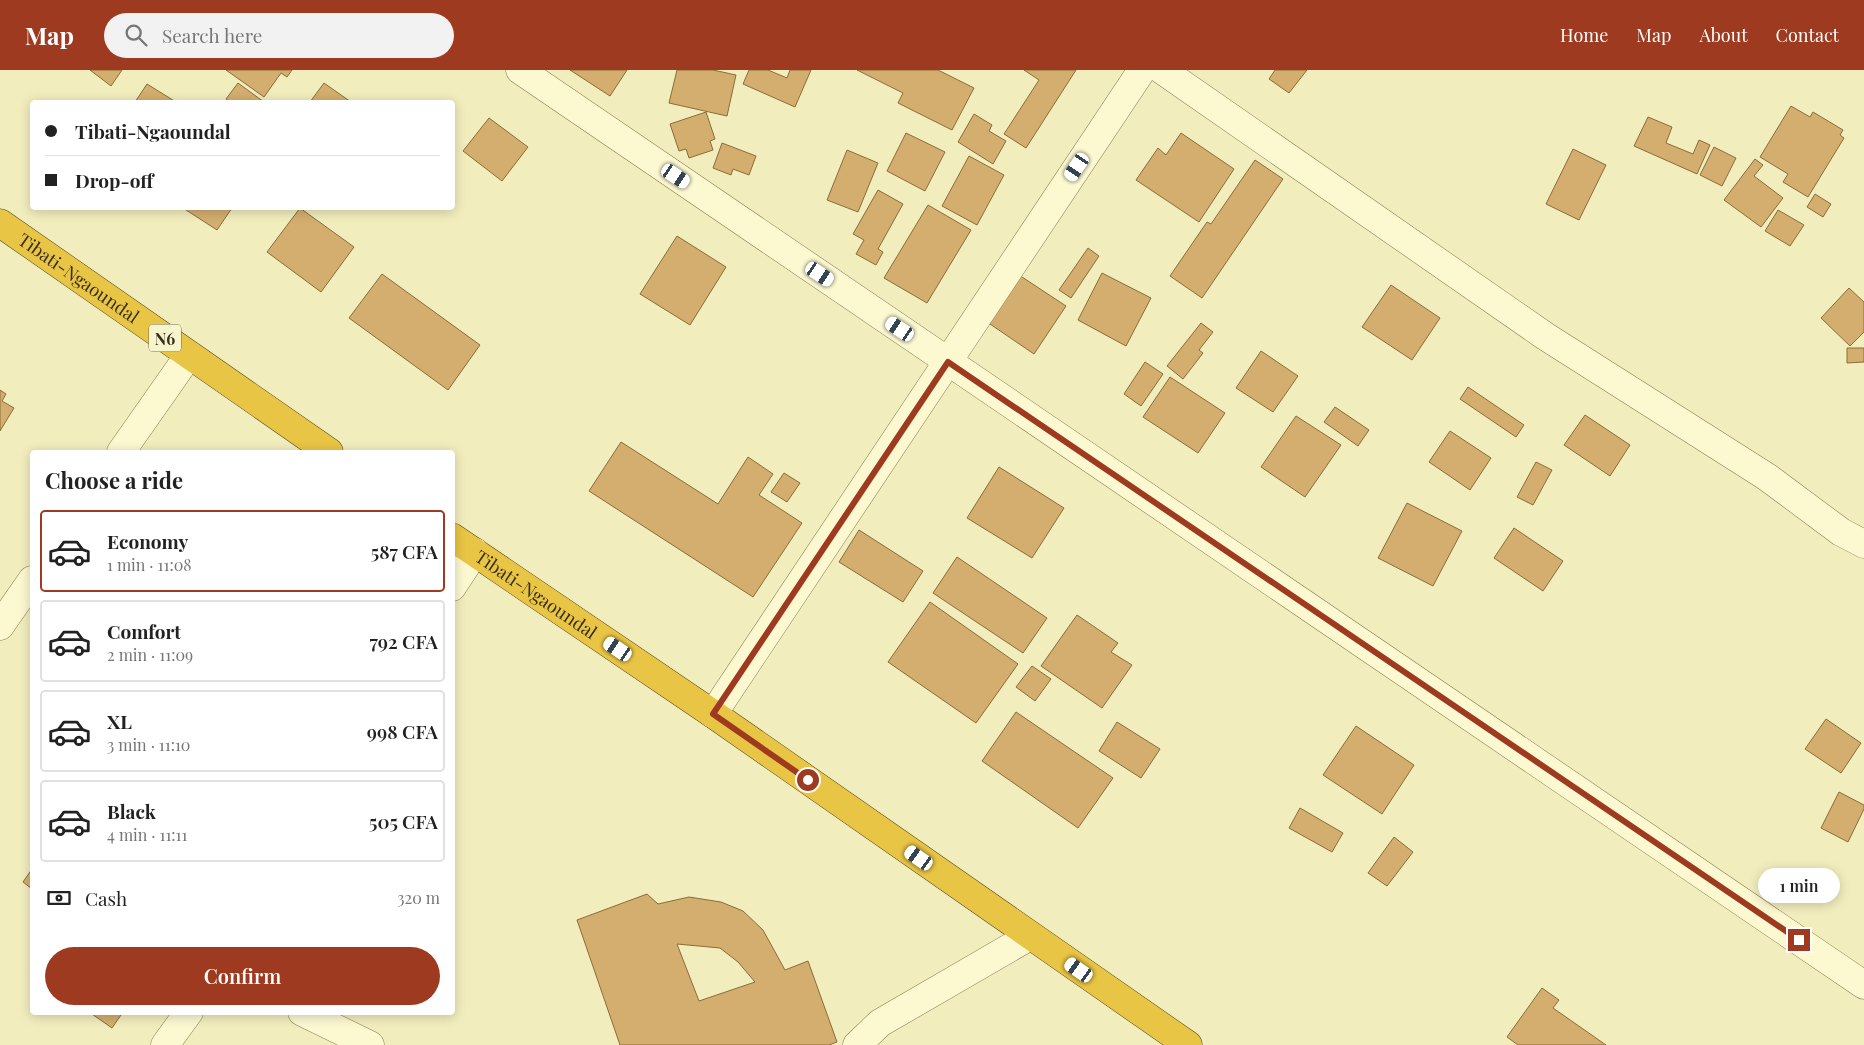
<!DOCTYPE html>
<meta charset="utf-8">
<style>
body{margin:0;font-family:"Playfair Display",serif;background:#f2f2f2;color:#222;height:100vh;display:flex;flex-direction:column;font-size:19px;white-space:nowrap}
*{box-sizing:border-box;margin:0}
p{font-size:16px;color:#767676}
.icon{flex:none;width:28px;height:28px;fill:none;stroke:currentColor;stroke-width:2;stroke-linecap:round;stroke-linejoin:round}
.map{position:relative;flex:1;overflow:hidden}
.drawer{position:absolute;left:30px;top:380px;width:425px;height:565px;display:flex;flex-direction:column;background:#fff;border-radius:5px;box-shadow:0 2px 12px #0003}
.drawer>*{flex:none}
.top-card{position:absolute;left:30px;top:30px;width:425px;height:110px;border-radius:5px;box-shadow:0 2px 12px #0003;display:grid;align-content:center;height:110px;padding:0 15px;background:#fff}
.end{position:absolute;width:22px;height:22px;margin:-11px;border:6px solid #9e3a20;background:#fff;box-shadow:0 0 0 2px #fff}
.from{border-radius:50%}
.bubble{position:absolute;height:35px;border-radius:18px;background:#fff;box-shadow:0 2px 12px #0003;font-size:16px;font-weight:600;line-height:35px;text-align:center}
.car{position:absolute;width:15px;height:30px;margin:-15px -8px;border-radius:6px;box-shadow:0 0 4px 1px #0007;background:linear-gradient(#fff 24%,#345 0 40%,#fff 0 76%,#345 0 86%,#fff 0)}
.top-card b{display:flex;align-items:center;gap:18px;height:48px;font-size:19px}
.top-card b+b{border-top:1px solid #e0e0e0}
.top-card i{width:12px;height:12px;background:#222}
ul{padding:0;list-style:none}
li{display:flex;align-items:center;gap:15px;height:82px;margin:0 10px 8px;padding:0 5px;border:2px solid #e0e0e0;border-radius:5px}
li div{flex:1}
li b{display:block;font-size:19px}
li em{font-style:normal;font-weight:600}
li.active{border-color:#9e3a20}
li>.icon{width:45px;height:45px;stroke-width:1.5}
h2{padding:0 15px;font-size:22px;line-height:60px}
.pay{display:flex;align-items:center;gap:12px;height:55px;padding:0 15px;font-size:19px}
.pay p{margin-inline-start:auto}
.button{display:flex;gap:10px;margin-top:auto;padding:10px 15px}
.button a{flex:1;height:58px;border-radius:30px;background:#9e3a20;color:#fff;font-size:20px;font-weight:600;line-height:58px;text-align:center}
header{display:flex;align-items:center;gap:30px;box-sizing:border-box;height:70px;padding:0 25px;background:#9e3a20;color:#fff}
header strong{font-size:24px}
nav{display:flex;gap:28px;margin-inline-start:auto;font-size:18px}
.search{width:350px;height:45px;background:#f2f2f2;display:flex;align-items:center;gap:12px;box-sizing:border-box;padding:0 18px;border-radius:28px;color:#767676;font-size:19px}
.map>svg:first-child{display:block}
.building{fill:#d3ae6f;stroke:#8c6c38;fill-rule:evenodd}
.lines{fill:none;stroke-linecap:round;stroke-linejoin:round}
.minor-casing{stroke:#8a7d54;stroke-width:29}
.highway-casing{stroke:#574929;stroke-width:29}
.minor{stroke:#fcf8d0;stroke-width:28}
.highway{stroke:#e9c545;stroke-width:28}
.route{stroke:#9e3a20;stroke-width:6}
.labels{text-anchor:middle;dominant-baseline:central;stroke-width:4;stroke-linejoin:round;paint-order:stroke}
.shield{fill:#f8f5cd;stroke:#726a50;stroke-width:1}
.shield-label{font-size:16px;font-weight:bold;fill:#382f1b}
.street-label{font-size:18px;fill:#382f1b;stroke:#f8f5cd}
</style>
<header>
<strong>Map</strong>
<div class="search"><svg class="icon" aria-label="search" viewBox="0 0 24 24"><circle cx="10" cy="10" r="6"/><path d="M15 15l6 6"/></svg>Search here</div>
<nav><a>Home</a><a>Map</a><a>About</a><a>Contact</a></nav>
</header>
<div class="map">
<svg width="1864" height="975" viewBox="0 0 1864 975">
<rect width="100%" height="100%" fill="#f1edbd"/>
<!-- building -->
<g class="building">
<path d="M90,0h32l-11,16z"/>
<path d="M226,0h66l-5,7 -6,-4 -17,24z"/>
<path d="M570,0h57l-17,26z"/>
<path d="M677,0h36l23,5 -9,41 -58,-13z"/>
<path d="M749,0h19l19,8 3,-8h21l-16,37 -52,-23z"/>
<path d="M857,0h81l36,18 -22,42 -54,-27 5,-10z"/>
<path d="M1024,0h52l-50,78 -22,-14 35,-54z"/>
<path d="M1275,0h32l-18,23 -20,-14z"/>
<path d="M238,13l26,19h-34l-4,-3z"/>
<path d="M324,13l27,19h-41z"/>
<path d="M147,14l29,18h-41z"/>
<path d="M1791,36l19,11 3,-5 30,18 -3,5 4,3 -36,59 -25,-15 5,-8 -28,-17z"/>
<path d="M706,42l9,27 -5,2 3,9 -24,8 -3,-9 -7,2 -9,-27z"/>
<path d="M974,44l18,11 -3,6 17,10 -13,23 -35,-22z"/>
<path d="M1648,47l24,10 -6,16 27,11 6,-14 11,5 -13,29 -63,-28z"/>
<path d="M489,48l39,29 -26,34 -39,-30z"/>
<path d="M906,63l39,19 -20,39 -38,-20z"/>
<path d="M1181,63l53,36 -35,53 -63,-42 22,-32 8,7z"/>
<path d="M722,73l34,13 -7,19 -16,-6 -2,6 -18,-7z"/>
<path d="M1714,77l22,11 -14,28 -22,-11z"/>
<path d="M1573,79l33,16 -27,55 -33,-16z"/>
<path d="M847,80l31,13 -20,49 -31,-12z"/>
<path d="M969,86l35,19 -27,50 -35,-19z"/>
<path d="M1755,89l8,6 -9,11 29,22 -22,29 -37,-27z"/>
<path d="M1255,90l28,19 -81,119 -32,-22 37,-54 4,2z"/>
<path d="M878,120l25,14 -25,45 5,3 -7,13 -20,-11 8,-14 -11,-6z"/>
<path d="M1815,124l16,10 -8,13 -16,-10z"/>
<path d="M928,135l43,25 -44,73 -43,-25z"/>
<path d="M183,138h49l-15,22z"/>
<path d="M300,138l54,39 -33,45 -54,-40z"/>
<path d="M1778,140l26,15 -14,21 -25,-15z"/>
<path d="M677,166l49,31 -36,58 -50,-31z"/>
<path d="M1088,178l11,8 -28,42 -12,-8z"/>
<path d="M1102,203l49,25 -25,48 -48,-26z"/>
<path d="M382,204l98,71 -32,45 -99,-72z"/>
<path d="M1019,205l47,31 -32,48 -47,-32z"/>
<path d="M1391,215l49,33 -28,42 -50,-33z"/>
<path d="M1849,218l15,14v30l-14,14 -29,-28z"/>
<path d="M1201,253l12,9 -14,18 4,3 -20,26 -16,-13z"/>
<path d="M1847,278h17v14l-17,1z"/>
<path d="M1261,281l37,25 -25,36 -37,-24z"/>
<path d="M1145,292l18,12 -22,32 -17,-12z"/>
<path d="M1170,307l55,36 -27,40 -55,-36z"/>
<path d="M1468,317l56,38 -8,12 -56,-38z"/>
<path d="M0,320l6,4 -4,7 12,7 -14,23z"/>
<path d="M1335,337l34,23 -11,16 -34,-24z"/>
<path d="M1585,345l45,30 -20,31 -46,-31z"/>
<path d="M1296,346l45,29 -36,52 -44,-30z"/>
<path d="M1450,361l41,27 -21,32 -41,-28z"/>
<path d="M621,372l97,62 30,-47 25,17 -14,21 43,28 -49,74 -164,-106z"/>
<path d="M1536,392l16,8 -19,35 -16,-8z"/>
<path d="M999,397l65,41 -32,50 -65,-40z"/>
<path d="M784,403l16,10 -13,19 -16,-10z"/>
<path d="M1407,433l55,28 -29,55 -55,-28z"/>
<path d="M1514,458l49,33 -20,30 -49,-33z"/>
<path d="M859,460l64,41 -20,31 -64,-40z"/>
<path d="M957,487l90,61 -24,35 -90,-60z"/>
<path d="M930,532l88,62 -42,59 -88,-61z"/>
<path d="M1077,545l41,28 -7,9 21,13 -30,43 -61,-42z"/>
<path d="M1032,596l19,13 -16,22 -19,-14z"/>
<path d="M1016,642l97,66 -35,50 -96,-67z"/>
<path d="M1826,649l35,24 -20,30 -36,-24z"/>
<path d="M1117,652l43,27 -19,29 -42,-27z"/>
<path d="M1356,656l58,39 -32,49 -59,-39z"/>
<path d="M1839,722l25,13v4l-16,33 -27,-14z"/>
<path d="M1300,738l43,25 -11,19 -43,-24z"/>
<path d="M1394,767l19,15 -26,34 -19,-13z"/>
<path d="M32,799v20l-9,-7z"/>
<path d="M647,824l11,10 31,-7 32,5 22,9 20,19 22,40 23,-9 29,81 -8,3h-209l-43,-125zM677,874l43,4 18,14 17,20 -56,19z"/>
<path d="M1542,918l17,12 -6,8 53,37h-88l-11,-8z"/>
<path d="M89,942h34l-11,16z"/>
</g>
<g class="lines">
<!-- minor casing -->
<g class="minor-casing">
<g id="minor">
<path d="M520,0l1344,915"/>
<path d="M1162,0l383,266 222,141 74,55 23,12"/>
<path d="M121,382l68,-97"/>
<path d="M452,517l23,-35"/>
<path d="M0,556l32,-46"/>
<path d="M713,644l429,-644"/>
<path d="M302,942l68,33"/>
<path d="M165,975l24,-33"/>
<path d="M857,975l23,-22 150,-87"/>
</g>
</g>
<!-- highway casing -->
<g class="highway-casing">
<g id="highway">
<path id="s1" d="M0,153l329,229"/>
<path id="s2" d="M452,467l261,177 475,331"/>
</g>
</g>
<!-- minor -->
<use href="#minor" class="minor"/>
<!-- highway -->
<use href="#highway" class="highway"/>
</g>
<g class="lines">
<!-- route -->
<path class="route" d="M808,710l-95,-66 235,-352 851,578"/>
</g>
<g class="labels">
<!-- shield labels -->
<rect class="shield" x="149" y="254.5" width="32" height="27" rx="4"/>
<g class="shield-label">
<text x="165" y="268">N6</text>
</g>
<!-- street labels -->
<g class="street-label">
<text stroke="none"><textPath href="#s1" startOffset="96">Tibati-Ngaoundal</textPath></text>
<text stroke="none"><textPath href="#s2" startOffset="102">Tibati-Ngaoundal</textPath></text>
</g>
</g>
</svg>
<i class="end from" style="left:808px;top:710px"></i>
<i class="end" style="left:1799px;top:870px"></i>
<div class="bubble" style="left:1758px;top:798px;width:82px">1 min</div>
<i class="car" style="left:1077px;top:97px;rotate:214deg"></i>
<i class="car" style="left:676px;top:106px;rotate:124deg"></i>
<i class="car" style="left:820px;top:204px;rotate:124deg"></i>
<i class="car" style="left:900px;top:259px;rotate:304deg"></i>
<i class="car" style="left:618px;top:579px;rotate:304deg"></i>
<i class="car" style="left:919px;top:788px;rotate:305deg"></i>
<i class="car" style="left:1079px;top:900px;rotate:305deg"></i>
<div class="top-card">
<b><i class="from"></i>Tibati-Ngaoundal</b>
<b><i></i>Drop-off</b>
</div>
<section class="drawer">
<h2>Choose a ride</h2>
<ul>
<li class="active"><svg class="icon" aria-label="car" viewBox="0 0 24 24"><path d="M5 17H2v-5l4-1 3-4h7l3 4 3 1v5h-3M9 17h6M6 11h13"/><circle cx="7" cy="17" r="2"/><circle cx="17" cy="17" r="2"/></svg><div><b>Economy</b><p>1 min · 11:08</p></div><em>587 CFA</em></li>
<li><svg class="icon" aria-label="car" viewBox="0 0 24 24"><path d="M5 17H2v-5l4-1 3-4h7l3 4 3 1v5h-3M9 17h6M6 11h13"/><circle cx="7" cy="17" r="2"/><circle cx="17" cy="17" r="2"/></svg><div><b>Comfort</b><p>2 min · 11:09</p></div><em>792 CFA</em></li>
<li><svg class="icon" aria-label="car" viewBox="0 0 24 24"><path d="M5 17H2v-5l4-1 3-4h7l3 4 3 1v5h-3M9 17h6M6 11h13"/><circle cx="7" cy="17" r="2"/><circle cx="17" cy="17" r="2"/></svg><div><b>XL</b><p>3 min · 11:10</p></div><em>998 CFA</em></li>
<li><svg class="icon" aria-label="car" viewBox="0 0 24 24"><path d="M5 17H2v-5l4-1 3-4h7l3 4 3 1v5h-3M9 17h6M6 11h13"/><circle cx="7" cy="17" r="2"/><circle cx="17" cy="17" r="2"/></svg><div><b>Black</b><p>4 min · 11:11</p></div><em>505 CFA</em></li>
</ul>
<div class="pay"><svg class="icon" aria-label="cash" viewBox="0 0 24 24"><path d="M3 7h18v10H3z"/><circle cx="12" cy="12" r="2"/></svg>Cash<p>320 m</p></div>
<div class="button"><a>Confirm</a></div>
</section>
</div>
